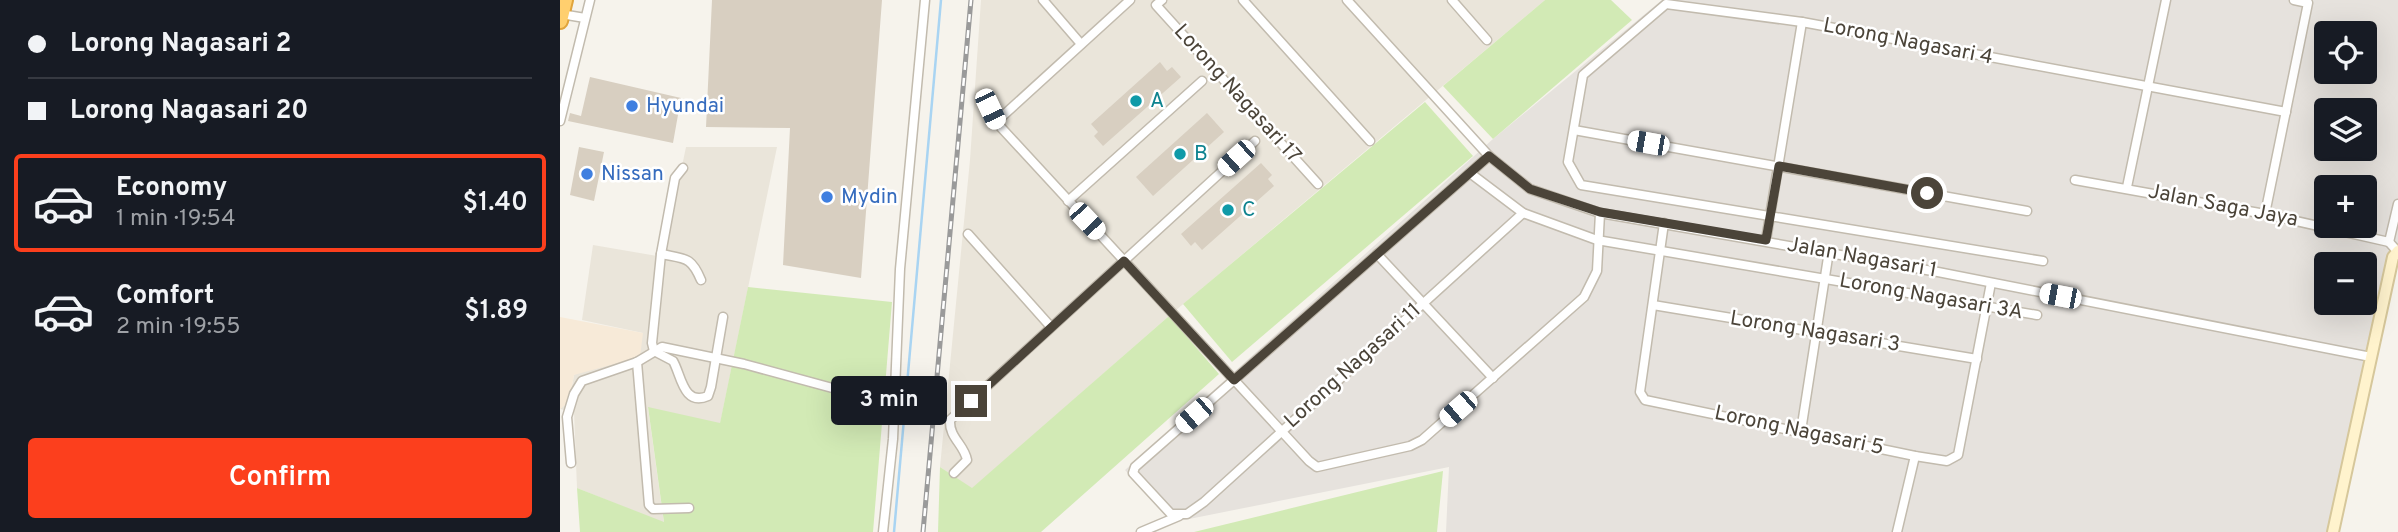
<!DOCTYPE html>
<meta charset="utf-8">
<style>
body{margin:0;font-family:Overpass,sans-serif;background:#20242c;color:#f1f3f6;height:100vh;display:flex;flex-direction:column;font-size:26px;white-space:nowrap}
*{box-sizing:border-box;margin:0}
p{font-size:23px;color:#9ea1a6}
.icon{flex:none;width:38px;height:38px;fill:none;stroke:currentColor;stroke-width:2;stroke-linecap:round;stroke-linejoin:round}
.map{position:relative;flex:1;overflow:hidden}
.sheet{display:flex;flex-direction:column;background:#171b24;width:560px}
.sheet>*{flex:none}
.top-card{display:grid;align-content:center;height:154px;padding:0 28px;background:#171b24}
.controls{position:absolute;left:1754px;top:21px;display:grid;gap:14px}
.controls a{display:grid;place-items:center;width:63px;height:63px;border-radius:7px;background:#171b24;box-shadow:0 7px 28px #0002;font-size:35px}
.end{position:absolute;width:32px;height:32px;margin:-16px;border:9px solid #4b4439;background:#fff;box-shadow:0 0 0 4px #fff}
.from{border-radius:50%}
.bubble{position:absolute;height:49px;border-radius:7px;background:#171b24;box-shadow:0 7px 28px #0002;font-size:23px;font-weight:600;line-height:49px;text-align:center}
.car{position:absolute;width:21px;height:42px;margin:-21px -10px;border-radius:9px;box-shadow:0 0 5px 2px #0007;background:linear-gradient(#fff 24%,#345 0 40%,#fff 0 76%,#345 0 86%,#fff 0)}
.top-card b{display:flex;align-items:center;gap:24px;height:66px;font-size:26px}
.top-card b+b{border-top:2px solid #363941}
.top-card i{width:18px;height:18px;background:#f1f3f6}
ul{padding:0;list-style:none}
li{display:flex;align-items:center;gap:21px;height:98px;margin:0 14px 10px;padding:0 14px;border:4px solid transparent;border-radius:7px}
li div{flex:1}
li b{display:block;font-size:26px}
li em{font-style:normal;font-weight:600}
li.on{border-color:#fc3f1d}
li>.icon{width:63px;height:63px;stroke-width:1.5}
.primary-button{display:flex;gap:14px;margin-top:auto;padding:14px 28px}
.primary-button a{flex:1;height:80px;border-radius:7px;background:#fc3f1d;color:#fff;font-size:28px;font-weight:600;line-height:80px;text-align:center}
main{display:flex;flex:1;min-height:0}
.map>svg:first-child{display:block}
.residential{fill:#eae5da}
.commercial{fill:#f7ead8}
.industrial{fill:#e6e2dd;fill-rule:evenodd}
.green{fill:#d2eab5}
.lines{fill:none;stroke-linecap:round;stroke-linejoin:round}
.stream{stroke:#a9d4f2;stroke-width:2.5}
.building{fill:#d8cfc1}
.street-casing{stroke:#c2bbae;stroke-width:11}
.secondary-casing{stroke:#d6c79b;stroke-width:14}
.highway-casing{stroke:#e0a43c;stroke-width:18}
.street{stroke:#fff;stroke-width:8}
.secondary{stroke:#fff3cd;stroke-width:10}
.highway{stroke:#ffcf6e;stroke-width:14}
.rail-casing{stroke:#9a9a9a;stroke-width:5}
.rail{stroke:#fff;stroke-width:2.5;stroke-dasharray:8;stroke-linecap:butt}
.route{stroke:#4b4439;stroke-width:9}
.culture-dot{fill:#0f9aa8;stroke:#fff;stroke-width:2.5}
.shop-dot{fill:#3f7fe0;stroke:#fff;stroke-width:2.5}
.labels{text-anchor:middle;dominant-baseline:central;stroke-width:5;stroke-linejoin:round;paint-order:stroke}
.street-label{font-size:21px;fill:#4b4439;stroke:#fff}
.culture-label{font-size:21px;fill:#0d838f;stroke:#fff;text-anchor:start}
.shop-label{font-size:21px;fill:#366cbe;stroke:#fff;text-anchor:start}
</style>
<main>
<section class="sheet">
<div class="top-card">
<b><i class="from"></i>Lorong Nagasari 2</b>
<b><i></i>Lorong Nagasari 20</b>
</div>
<ul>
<li class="on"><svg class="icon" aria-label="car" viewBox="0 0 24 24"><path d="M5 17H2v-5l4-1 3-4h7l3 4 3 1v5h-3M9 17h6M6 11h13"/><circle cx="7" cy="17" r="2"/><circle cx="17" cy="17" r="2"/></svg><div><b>Economy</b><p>1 min · 19:54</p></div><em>$1.40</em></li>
<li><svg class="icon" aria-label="car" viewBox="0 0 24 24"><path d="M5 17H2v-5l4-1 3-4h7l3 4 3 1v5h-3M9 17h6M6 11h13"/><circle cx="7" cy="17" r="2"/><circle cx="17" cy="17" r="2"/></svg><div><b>Comfort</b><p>2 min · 19:55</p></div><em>$1.89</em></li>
</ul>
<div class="primary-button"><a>Confirm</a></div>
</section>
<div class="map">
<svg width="1838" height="532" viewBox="0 0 1838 532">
<rect width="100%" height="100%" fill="#f6f3ec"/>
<!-- residential -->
<g class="residential">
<path d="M421,0h564l-376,316 -197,173 -32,-22 30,-307z"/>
<path d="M126,147h91l-57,277 -72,-16 16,115 -87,-35 -3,-76 -14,-3 9,-7 5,-27 69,-42 -61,-13 11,-75 70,12z"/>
</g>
<!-- commercial -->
<path class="commercial" d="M0,317l83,16 -3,24 -66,18 -5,27 -9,7z"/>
<!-- industrial -->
<path class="industrial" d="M1102,0h736v253l-59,279h-893l3,-65 -275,55 -49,-52 368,-331zM1766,33h38v39h-38zM1766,110h38v39h-38zM1766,187h38v39h-38zM1766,264h38v39h-38z"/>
<!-- green -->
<g class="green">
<path d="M985,0h66l21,20 -139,119 -50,-53z"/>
<path d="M865,102l48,54 -241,206 -49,-58z"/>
<path d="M188,287l144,15 -19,230h-293l-3,-44 87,34 -16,-115 72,16z"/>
<path d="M609,316l50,58 -178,158h-103l2,-65 32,21z"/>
<path d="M883,471l-6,61h-243z"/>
</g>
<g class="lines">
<!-- stream -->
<path class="stream" d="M334,532l47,-532"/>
</g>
<!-- building -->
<g class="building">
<path d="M152,0h170l-21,278 -78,-13 7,-137 -84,-1z"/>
<path d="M600,62l7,9 5,-4 9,10 -78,69 -9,-10 4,-4 -7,-8z"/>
<path d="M30,77l91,21 -8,45 -105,-22 2,-8 11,3z"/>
<path d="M647,113l17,19 -71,64 -17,-19z"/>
<path d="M19,147l25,5 -10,49 -24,-6z"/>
<path d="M701,163l11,12 -4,4 6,7 -72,64 -7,-8 -4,4 -10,-12z"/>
</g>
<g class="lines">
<!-- street casing -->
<g class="street-casing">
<g id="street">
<path d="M483,0l38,44"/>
<path d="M602,0l-6,5 162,179"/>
<path d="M683,0l127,141"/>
<path d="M787,0l142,156 41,33 70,24 338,59 433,85"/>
<path d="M892,0l35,40"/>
<path d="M1,14l24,4"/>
<path d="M430,109l6,13 313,339 8,6 93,-21 12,-6 162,-143 13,-26 3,-58"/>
<path d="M0,121l30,-121"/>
<path d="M436,122l134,-122"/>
<path d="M1014,130l453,81"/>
<path d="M929,156l-354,311 -2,6 38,41h16l17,-12 319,-289"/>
<path d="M123,168l-8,10 -14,76 -9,89 2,8 19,10c8,13 10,46 35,35l3,-9 12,-70"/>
<path d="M910,173l53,40 74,27 440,75"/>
<path d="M1515,180l190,34 124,28 8,9"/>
<path d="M1567,187l39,-187"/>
<path d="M508,201l134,-120"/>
<path d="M1705,214l43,-211 -14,-3"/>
<path d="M1104,223l-24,169 5,8 270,56 32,5 11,-6 33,-172"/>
<path d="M408,234l83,93"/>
<path d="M1206,240l36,-218"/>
<path d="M1829,242l9,-38"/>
<path d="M101,254c24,5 30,2 40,26"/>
<path d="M817,254l116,124"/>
<path d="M1483,261l-462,-76 -13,-23 15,-87 83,-71 136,18 484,90"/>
<path d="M1093,305l324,54"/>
<path d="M77,362l12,143 4,4 36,-1"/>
<path d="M1241,431l28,-180"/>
<path d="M11,463l-4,-46 7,-23 8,-13 55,-19 25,-15 82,17 151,41"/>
<path d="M394,473l13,-13c-3,-16 -18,-22 -17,-40l305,-279"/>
<path d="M323,532l10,-93 7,-170 25,-269"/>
<path d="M581,532l38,-16"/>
<path d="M1337,532l18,-76"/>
</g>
</g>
<!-- secondary casing -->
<g class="secondary-casing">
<path id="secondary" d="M1773,532l60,-275 5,-6"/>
</g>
<!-- highway casing -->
<g class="highway-casing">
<path id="highway" d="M0,21l5,-21"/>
</g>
<!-- street -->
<use href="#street" class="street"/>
<!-- secondary -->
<use href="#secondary" class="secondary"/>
<!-- highway -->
<use href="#highway" class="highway"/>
<!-- rail casing -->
<g class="rail-casing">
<path id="rail" d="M363,532l48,-532"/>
</g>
<!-- rail -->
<use href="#rail" class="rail"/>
</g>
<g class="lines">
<!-- route -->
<path class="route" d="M411,401l153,-140 110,119 255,-224 41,33 70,23 166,28 13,-74 148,27"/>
</g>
<!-- markers -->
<g class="culture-dot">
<circle cx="576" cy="101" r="7"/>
<circle cx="620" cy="154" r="7"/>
<circle cx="668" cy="210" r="7"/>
</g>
<g class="shop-dot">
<circle cx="72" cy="106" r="7"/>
<circle cx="27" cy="174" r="7"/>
<circle cx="267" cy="197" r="7"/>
</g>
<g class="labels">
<!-- street labels -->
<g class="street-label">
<text transform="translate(1348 42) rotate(11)">Lorong Nagasari 4</text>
<text transform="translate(677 94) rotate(48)">Lorong Nagasari 17</text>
<text transform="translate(1663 206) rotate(11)">Jalan Saga Jaya</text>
<text transform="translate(1302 258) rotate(10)">Jalan Nagasari 1</text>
<text transform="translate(1371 297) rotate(10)">Lorong Nagasari 3A</text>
<text transform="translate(1255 332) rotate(9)">Lorong Nagasari 3</text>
<text transform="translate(793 366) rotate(-42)">Lorong Nagasari 11</text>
<text transform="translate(1239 431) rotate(12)">Lorong Nagasari 5</text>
</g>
<!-- culture labels -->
<g class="culture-label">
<text x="590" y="101">A</text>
<text x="634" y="154">B</text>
<text x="682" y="210">C</text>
</g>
<!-- shop labels -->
<g class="shop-label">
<text x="86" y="106">Hyundai</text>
<text x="41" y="174">Nissan</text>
<text x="281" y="197">Mydin</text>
</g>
</g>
</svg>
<div class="controls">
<a><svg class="icon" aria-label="locate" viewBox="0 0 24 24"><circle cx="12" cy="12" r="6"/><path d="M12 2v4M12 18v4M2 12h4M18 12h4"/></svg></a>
<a><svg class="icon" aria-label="layers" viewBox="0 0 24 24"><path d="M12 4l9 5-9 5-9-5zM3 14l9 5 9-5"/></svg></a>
<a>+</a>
<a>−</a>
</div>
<i class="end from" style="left:1367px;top:193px"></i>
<i class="end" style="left:411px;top:401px"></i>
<div class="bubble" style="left:271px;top:376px;width:116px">3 min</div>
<i class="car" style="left:430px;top:109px;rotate:155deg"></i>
<i class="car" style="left:1088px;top:143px;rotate:280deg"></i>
<i class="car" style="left:676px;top:158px;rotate:228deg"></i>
<i class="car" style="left:527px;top:221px;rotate:137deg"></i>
<i class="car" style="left:1500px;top:296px;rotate:281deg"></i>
<i class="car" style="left:898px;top:409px;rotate:229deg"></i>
<i class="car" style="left:634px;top:415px;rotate:229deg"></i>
</div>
</main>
